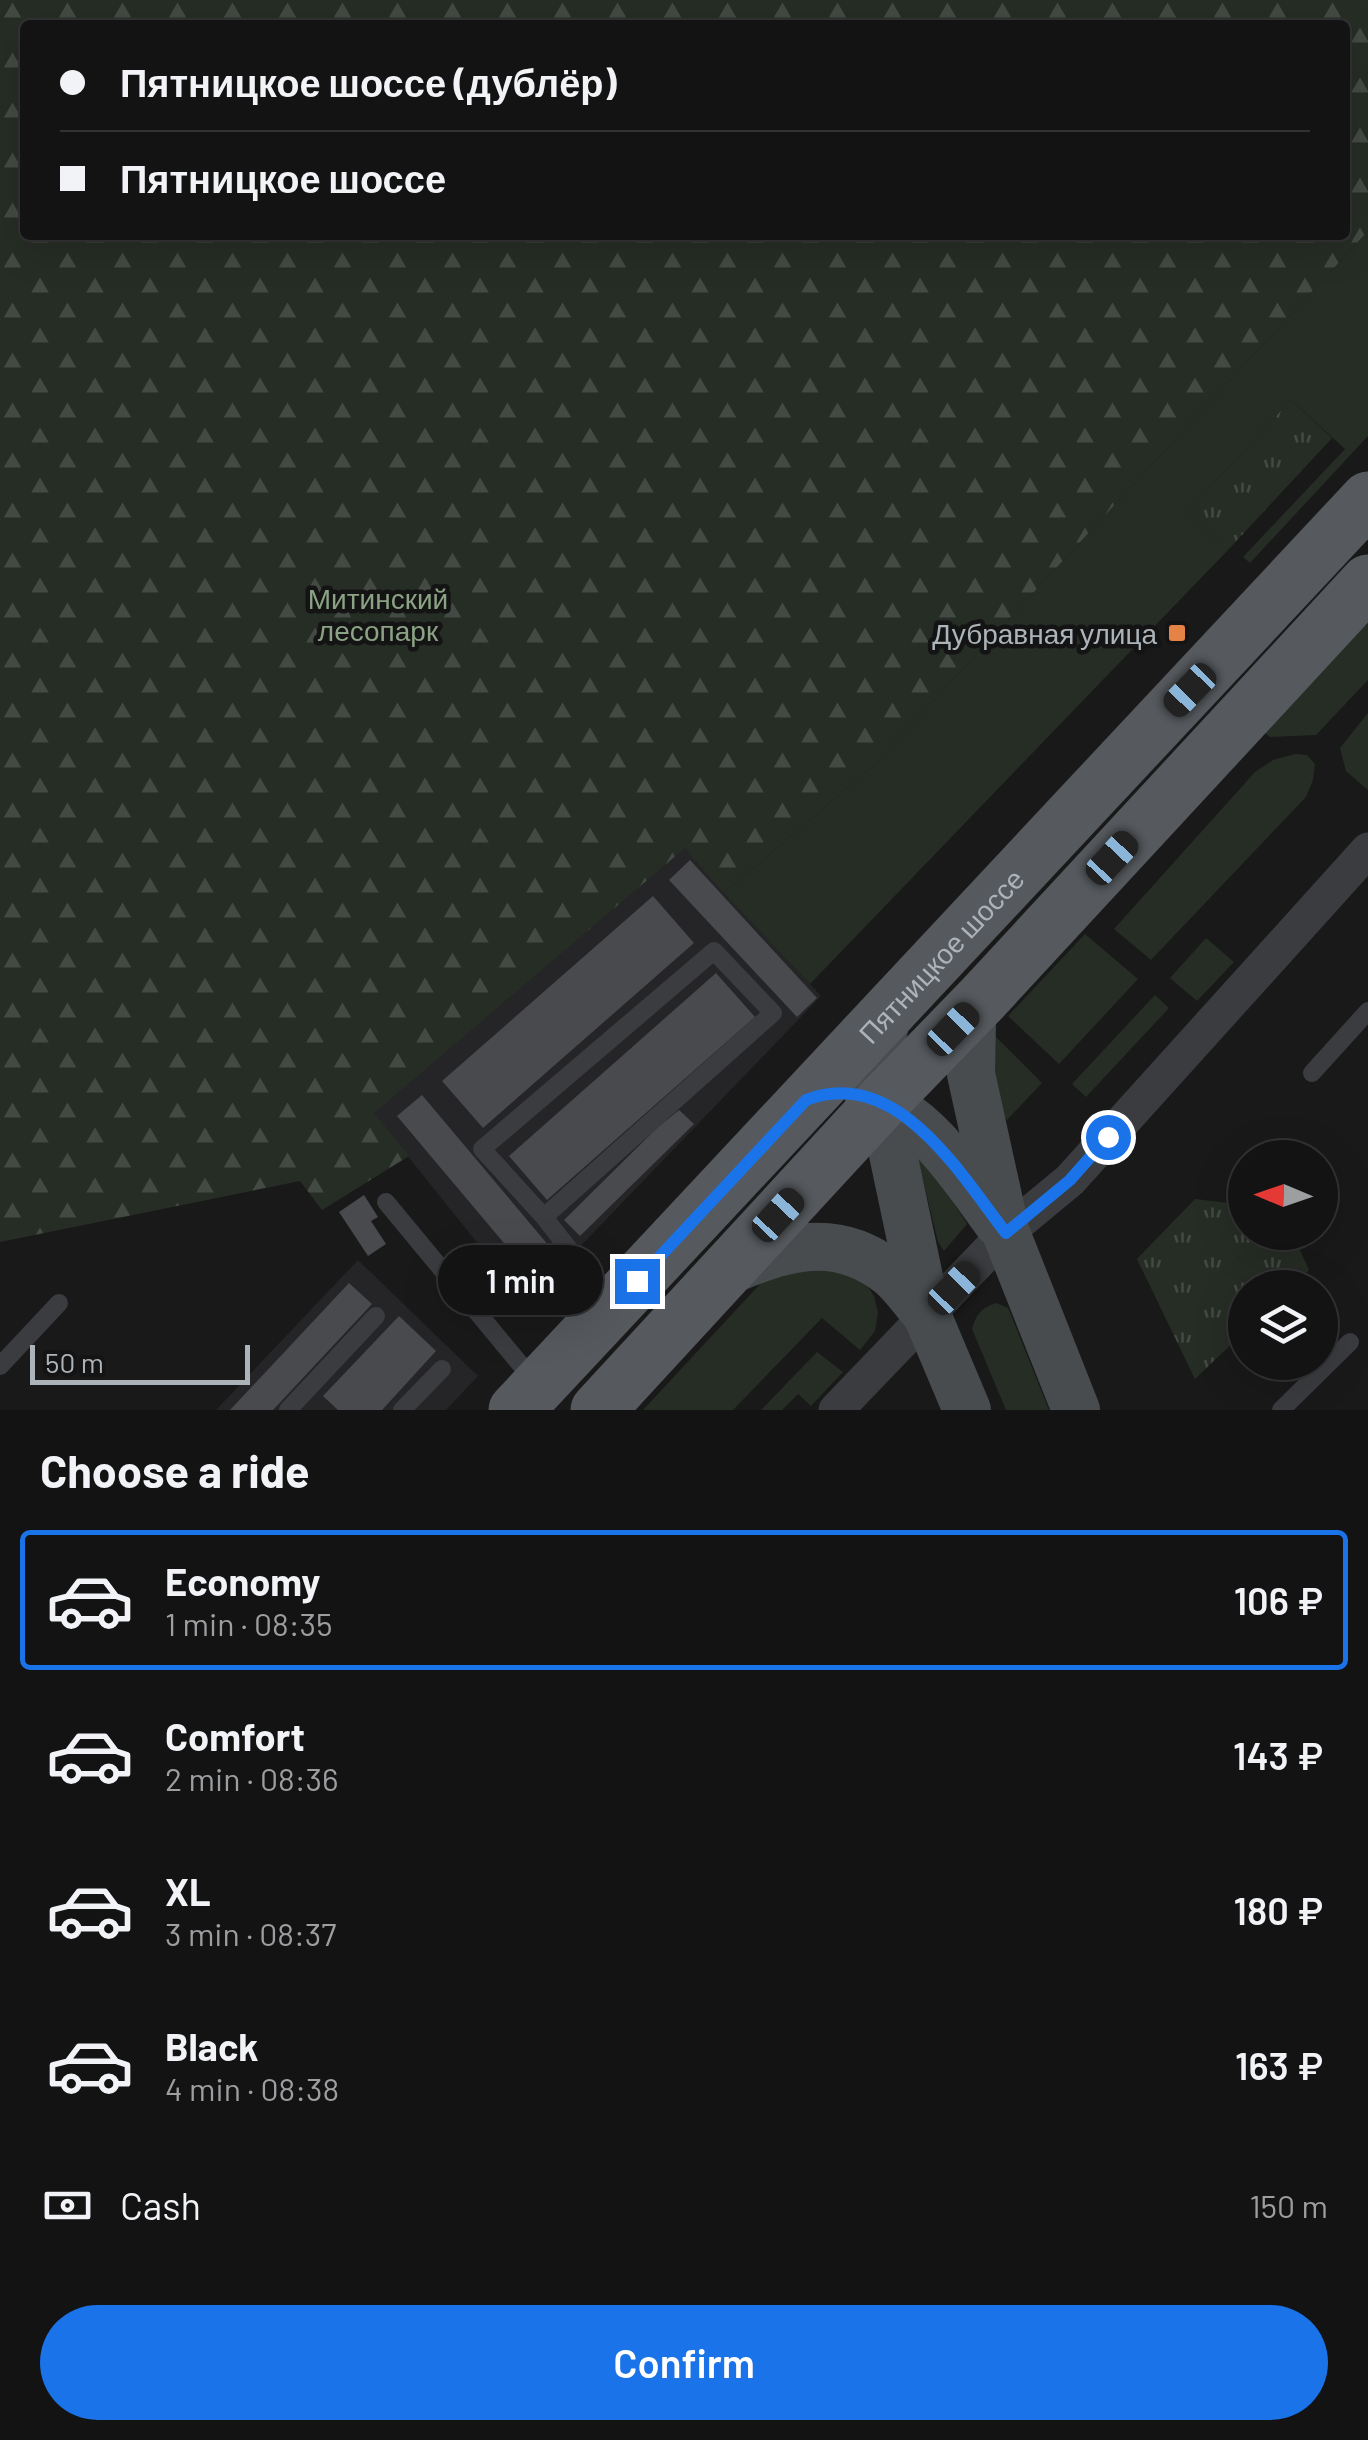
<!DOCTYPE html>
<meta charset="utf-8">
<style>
body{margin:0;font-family:Barlow,sans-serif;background:#202022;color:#f1f3f6;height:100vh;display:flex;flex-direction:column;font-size:38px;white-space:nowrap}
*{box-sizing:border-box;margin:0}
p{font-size:32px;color:#9d9ea0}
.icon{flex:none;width:55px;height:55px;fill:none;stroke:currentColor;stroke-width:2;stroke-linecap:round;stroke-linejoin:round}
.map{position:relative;height:1410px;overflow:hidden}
.side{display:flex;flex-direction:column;background:#131314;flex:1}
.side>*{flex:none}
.top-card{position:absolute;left:20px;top:20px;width:1330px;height:220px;border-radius:10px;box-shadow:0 10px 40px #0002,0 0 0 2px #323234;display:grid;align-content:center;height:220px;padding:0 40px;background:#131314}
.needle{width:65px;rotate:272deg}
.fabs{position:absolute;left:1228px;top:1140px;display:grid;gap:20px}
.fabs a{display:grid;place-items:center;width:110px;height:110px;border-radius:50%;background:#131314;box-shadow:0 10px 40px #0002,0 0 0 2px #323234;font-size:50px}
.scale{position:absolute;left:30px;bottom:25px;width:220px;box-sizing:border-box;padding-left:10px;border:5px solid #acb4b9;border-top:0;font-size:28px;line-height:35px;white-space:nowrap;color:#acb4b9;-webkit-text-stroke:8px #141415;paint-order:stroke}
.end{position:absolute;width:45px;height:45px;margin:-22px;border:12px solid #1a73e8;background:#fff;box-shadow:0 0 0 5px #fff}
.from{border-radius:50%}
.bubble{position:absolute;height:70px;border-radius:35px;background:#131314;box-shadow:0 10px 40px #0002,0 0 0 2px #323234;font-size:32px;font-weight:600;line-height:70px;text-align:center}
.car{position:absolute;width:30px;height:60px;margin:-30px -15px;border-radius:12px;box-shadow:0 0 8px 2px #0007;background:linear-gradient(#222 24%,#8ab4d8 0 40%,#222 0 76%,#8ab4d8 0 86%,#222 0)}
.top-card b{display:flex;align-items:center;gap:35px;height:95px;font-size:38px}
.top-card b+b{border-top:2px solid #323234}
.top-card i{width:25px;height:25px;background:#f1f3f6}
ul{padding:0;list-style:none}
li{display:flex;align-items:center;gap:30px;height:140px;margin:0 20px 15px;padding:0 20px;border:5px solid transparent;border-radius:10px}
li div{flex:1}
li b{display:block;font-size:38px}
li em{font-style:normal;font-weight:600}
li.current{border-color:#1a73e8}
li>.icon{width:90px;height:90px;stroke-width:1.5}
h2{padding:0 40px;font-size:45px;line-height:120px}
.pay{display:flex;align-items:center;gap:25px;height:110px;padding:0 40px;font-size:38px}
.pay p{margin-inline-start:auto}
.cta{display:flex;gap:20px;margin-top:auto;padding:20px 40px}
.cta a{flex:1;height:115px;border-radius:60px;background:#1a73e8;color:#fff;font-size:40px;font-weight:600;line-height:115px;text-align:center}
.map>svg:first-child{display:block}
.built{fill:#252527}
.green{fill:#262d25}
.forest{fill:url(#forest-firs);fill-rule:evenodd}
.park{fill:url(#park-tufts)}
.building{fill:#484a4d}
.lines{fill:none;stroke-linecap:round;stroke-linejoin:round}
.lane{stroke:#3a3c3f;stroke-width:18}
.street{stroke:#3a3c3f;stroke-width:35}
.secondary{stroke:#484c4f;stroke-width:48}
.primary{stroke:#565a5e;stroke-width:55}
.route{stroke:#1a73e8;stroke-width:12}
.poi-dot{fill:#e58346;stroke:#141415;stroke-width:4}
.labels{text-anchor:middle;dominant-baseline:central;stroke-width:9;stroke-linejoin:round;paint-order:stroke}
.park-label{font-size:28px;fill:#8ba384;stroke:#141415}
.poi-label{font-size:28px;fill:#acb4b9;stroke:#141415;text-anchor:end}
.street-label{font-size:28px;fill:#acb4b9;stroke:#141415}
</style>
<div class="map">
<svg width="1368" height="1410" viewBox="0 0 1368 1410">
<defs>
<pattern id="forest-firs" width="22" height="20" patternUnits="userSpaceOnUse" patternTransform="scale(2.5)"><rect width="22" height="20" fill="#262d25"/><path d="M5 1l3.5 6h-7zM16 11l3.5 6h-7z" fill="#434943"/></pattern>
<pattern id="park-tufts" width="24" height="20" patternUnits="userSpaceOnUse" patternTransform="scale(2.5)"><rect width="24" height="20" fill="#262d25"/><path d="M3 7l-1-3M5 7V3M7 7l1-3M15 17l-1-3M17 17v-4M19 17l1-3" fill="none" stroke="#434943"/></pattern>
</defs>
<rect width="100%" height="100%" fill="#19191a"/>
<!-- built -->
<g class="built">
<path d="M685,848l136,148 -248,258 -45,52 -155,-193z"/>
<path d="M358,1260l120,116 -32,34h-230z"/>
</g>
<!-- green -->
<g class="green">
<path d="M1368,231v205l-118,127 -7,-6 102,-108 -54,-49 -104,112 41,38 -418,434 -86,-91 149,-127z"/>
<path d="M1368,620v60l-52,55 -46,2 -7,-6z"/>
<path d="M1368,713v77l-22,-19 -6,-23z"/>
<path d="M1295,754l12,1 8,9 -2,16 -7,17 -155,163 -37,-31 141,-157 18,-12z"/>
<path d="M1085,934l53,45 -79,85 -51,-48z"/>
<path d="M1206,938l28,24 -37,39 -27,-23z"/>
<path d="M1155,995l14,13 -83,89 -14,-13z"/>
<path d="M993,1034l49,49 -35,37 -10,-13 -11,-58z"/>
<path d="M922,1157l3,1 42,66 -23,27 -6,-9 -20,-83z"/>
<path d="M805,1256l59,25 10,15 4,17 -3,18 -15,19 -38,-32 -89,92h-90l130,-140z"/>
<path d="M997,1303l11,5 3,7 38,95h-43l-34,-81c4,-15 10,-22 25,-26z"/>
<path d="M817,1352l26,20 -32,34 -13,-12 -16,16h-21z"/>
</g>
<!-- forest -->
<path class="forest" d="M0,0h1368v231l-495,535 -149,127 -39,-45 -311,265 35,43 -87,54 -22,-29 -300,61zM25,25h1320v210h-1320z"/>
<!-- park -->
<g class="park">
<path d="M1291,400l41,38 -104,112 -41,-38z"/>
<path d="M1195,1199l50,6v27l47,1 17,37 -19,17 -45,1v43l-50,48 -58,-120z"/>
</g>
<!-- building -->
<g class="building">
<path d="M690,860l127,138 -20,19 -128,-137z"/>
<path d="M653,896l41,47 -211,185 -41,-47z"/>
<path d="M716,973l39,44 -208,183 -38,-44z"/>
<path d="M422,1095l138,164 -25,21 -138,-164z"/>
<path d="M679,1110l15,14 -114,112 -16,-16 93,-92z"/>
<path d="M364,1195l14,22 -7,4 15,23 -18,12 -29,-44z"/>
<path d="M349,1283l23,21 -99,106h-43z"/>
<path d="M399,1316l37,35 -54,59h-44l-15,-14z"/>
</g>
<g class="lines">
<!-- lane -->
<g class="lane">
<path d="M1312,1073l56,-62"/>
<path d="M386,1202l149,180"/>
<path d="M544,1217l229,-204 -59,-62 -232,198 62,68 66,85"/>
<path d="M0,1366l59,-63"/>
<path d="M288,1410l88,-94"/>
<path d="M402,1410l40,-41"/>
<path d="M1281,1410l69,-68"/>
</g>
<!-- street -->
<path class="street" d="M836,1410l170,-177 64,-53 298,-330"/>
<!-- secondary -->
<g class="secondary">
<path d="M977,1004l-5,17 -1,53 35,159 70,177"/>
<path d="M888,1012l-6,25v65l45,213 40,95"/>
<path d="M869,1098c56,15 96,81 129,125"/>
<path d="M726,1272c58,-25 109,-42 164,1 14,11 25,29 37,42"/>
</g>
<!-- primary -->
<g class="primary">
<path id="s1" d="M516,1410l852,-911"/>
<path d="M598,1410l284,-308 101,-104 385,-416"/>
</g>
</g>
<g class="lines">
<!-- route -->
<path class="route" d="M637,1281l169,-181c91,-35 154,74 200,133l64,-53 38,-43"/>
</g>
<!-- markers -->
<rect class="poi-dot" x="1167" y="623" width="20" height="20" rx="5"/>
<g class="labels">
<!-- park labels -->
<g class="park-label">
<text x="378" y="598">Митинский<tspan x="378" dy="32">лесопарк</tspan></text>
</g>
<!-- poi labels -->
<g class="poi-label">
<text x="1157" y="633">Дубравная улица</text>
</g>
<!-- street labels -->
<g class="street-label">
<text stroke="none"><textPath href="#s1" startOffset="622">Пятницкое шоссе</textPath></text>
</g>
</g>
</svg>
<div class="fabs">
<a><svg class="needle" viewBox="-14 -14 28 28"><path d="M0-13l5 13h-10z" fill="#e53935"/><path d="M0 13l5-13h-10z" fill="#9d9ea0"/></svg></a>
<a><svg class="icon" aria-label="layers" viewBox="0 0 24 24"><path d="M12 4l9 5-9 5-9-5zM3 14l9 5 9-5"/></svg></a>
</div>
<div class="scale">50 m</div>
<i class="end from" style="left:1108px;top:1137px"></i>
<i class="end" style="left:637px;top:1281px"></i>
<div class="bubble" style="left:438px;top:1245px;width:165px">1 min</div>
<i class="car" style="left:1190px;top:690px;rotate:224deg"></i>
<i class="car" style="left:1112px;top:858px;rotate:43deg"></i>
<i class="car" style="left:953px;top:1029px;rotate:44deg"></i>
<i class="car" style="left:778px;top:1215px;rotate:43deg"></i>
<i class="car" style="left:954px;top:1288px;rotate:44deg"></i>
<div class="top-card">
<b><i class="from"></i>Пятницкое шоссе (дублёр)</b>
<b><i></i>Пятницкое шоссе</b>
</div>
</div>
<section class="side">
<h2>Choose a ride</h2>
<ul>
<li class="current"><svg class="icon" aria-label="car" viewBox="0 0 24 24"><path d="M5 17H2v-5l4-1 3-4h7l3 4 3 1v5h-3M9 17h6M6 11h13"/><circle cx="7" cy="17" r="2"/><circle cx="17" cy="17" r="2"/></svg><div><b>Economy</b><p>1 min · 08:35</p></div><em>106 ₽</em></li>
<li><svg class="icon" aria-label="car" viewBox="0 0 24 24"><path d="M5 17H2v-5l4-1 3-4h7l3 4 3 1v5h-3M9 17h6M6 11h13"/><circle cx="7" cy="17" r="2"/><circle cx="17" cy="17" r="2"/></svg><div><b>Comfort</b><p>2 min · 08:36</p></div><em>143 ₽</em></li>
<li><svg class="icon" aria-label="car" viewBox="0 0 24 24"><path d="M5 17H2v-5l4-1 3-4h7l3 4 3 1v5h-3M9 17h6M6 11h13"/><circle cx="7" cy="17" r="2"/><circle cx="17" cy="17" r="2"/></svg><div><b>XL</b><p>3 min · 08:37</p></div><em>180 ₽</em></li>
<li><svg class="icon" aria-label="car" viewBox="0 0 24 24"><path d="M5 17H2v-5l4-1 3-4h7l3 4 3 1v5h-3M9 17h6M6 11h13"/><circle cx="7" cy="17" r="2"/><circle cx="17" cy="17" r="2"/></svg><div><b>Black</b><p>4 min · 08:38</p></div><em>163 ₽</em></li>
</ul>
<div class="pay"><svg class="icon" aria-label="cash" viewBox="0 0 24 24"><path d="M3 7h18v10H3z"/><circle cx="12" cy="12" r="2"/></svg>Cash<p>150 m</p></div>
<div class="cta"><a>Confirm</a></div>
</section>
